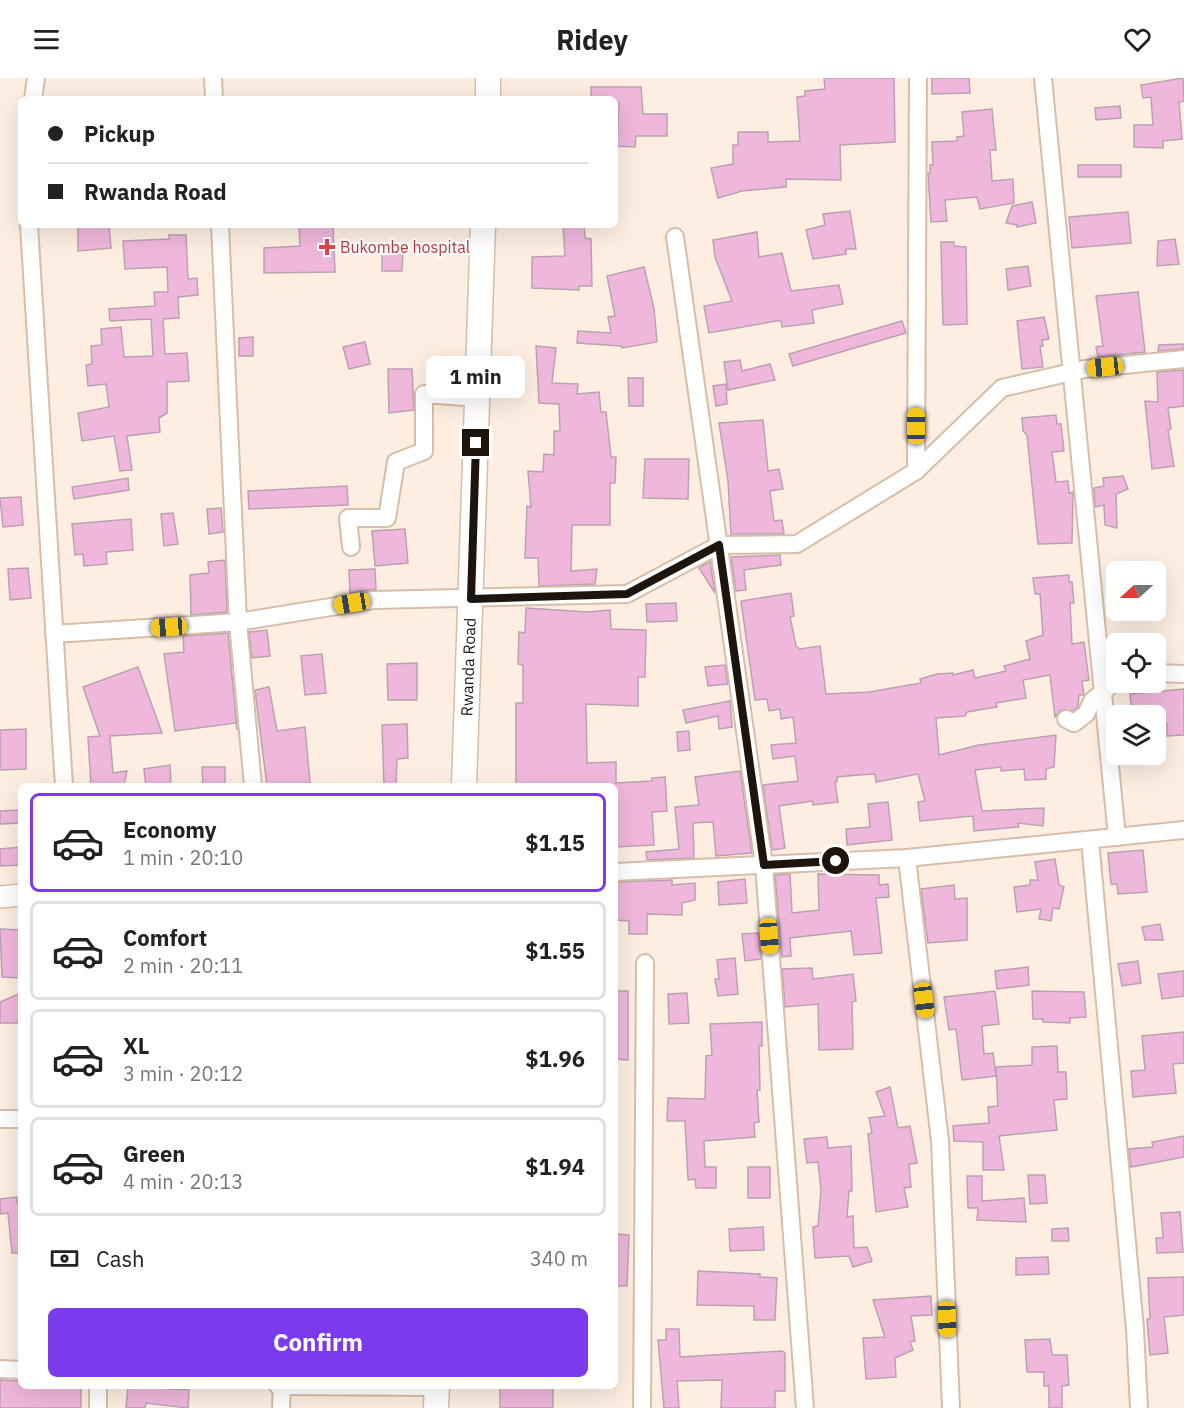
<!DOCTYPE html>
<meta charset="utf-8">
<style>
body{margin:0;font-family:"IBM Plex Sans",sans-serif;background:#f2f2f2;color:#222;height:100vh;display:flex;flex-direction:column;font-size:22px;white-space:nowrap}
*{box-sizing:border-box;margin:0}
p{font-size:20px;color:#767676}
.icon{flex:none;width:33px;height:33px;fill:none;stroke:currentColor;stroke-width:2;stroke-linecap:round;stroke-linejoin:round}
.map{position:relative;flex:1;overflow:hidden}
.details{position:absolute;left:18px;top:705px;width:600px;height:606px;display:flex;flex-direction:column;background:#fff;border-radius:9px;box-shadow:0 6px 24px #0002}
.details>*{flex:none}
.guide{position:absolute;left:18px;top:18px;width:600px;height:132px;border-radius:9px;box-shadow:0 6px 24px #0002;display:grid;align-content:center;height:132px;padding:0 30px;background:#fff}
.needle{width:39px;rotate:249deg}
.fabs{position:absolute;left:1106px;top:483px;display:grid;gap:12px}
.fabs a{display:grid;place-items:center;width:60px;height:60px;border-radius:9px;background:#fff;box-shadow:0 6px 24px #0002;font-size:30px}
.end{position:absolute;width:27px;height:27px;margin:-14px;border:8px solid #1d140d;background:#fff;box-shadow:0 0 0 3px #fff}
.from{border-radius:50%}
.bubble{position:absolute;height:42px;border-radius:9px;background:#fff;box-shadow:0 6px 24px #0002;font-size:20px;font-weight:700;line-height:42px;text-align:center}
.car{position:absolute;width:18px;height:36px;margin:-18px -9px;border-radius:8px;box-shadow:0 0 4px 2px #0007;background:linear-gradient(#f5c518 24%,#345 0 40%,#f5c518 0 76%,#345 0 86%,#f5c518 0)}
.guide b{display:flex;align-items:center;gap:21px;height:57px;font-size:22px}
.guide b+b{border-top:2px solid #e0e0e0}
.guide i{width:15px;height:15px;background:#222}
ul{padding:10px 0 0;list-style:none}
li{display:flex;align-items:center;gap:18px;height:99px;margin:0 12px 9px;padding:0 18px;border:3px solid #e0e0e0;border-radius:9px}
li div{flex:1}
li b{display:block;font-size:22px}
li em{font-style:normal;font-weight:700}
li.on{border-color:#7c3aed}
li>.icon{width:54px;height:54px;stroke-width:1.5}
.pay{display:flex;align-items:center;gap:15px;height:66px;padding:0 30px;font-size:22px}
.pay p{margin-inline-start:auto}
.button{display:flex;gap:12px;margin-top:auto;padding:12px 30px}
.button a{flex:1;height:69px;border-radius:9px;background:#7c3aed;color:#fff;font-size:24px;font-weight:700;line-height:69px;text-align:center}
header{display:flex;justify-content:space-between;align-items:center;height:78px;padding:0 30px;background:#fff;font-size:27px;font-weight:700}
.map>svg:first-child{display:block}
.building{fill:#efb7dc;stroke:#bca1b2;stroke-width:1.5}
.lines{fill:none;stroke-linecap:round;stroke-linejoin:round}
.minor-casing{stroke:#d6bea9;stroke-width:20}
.major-casing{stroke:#d6bea9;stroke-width:24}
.highway-casing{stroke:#d6bea9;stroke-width:27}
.minor{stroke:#fff;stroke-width:16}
.major{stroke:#fff;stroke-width:21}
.highway{stroke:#fff;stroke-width:24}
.route{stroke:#1d140d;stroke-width:8}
.health-dot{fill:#e0444e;stroke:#fff;stroke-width:2}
.labels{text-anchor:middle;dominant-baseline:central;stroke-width:4.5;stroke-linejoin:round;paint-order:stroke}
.health-label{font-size:16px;fill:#be3a42;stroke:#fff;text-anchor:start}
.street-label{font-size:16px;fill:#1d140d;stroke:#fff}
</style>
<header><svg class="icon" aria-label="menu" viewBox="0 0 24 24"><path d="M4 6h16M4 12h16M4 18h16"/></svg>Ridey<svg class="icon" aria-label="heart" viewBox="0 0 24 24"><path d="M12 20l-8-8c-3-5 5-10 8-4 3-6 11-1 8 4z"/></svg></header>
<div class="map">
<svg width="1184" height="1330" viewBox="0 0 1184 1330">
<rect width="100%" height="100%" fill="#fdeee1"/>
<!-- building -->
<g class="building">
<path d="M824,0h70l1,64 -55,3 1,35 -55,-1v8l-44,4 -24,7 -7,-30 22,-4v-19h5v-13h30v10l32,-1 -3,-44 8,-1v-5l20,-2z"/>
<path d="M932,0h37l1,15 -38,1z"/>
<path d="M1183,0l1,23 -5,1 3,37 -19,2v7l-29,-1v-22h19l-2,-28 -8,1 -2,-13z"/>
<path d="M591,9h50l2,27h24v22h-31l-1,11 -18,-1 2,-44h-4v-3h-24z"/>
<path d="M1120,28l1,12 -25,2 -1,-12z"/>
<path d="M992,31l4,41h-6l2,31 21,-2 1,24 -34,6 -3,-12 -32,3 2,21 -16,1 -3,-49h2v-8h3l-1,-23 25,-1v-4l7,-1 -2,-24z"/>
<rect x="1078" y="87" width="43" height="12"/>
<path d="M1032,124l4,21 -19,4v-2l-11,-2 6,-17z"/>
<path d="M850,133l6,38h-10v5l-33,5 -7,-29 19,-5 -2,-11z"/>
<path d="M1128,134l3,31 -59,5 -3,-31z"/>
<path d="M78,147h31l2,23 -33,3z"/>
<path d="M299,147h34l2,47 -71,1v-25l36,-2z"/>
<path d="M563,147h21l1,13 6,1 1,47h-13v4l-47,-2v-31l33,-1z"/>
<path d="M757,154l2,25 23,-4 9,38 48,-6 4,19 -31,6 2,13 -32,4 -1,-6h-5l-67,12 -5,-27 28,-5 -17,-44 -2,-17z"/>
<path d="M169,157h17l2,44 9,-1 1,17 -20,2 1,21 -16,1 2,35 22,-1 2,28 -22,1v31l-8,5 1,14 -33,4 5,34 -12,1 -6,-35 -32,5 -4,-28 31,-6 -3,-23 -18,2 -2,-21 6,-1 -1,-18 11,-1 -1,-16 20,-2 3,30 29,-1 -2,-37 -41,2 -1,-12 46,-3 -1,-14h14l-1,-25 -42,2 -2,-28 46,-2z"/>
<path d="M1175,161l4,25 -22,2 1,-25z"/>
<path d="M941,164h13v4l12,1 1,77 -24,1z"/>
<path d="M403,173l-1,20h-20v-19z"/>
<path d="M1028,188l3,20 -23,4 -2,-21z"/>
<path d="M644,189l10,41 3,34 -35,6 -1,-2 -44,-3 1,-12 33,2 -3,-16 7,-1 -8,-40z"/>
<path d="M1138,214l7,60 -47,5 -2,-10 7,-1 -7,-50z"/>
<path d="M1044,239l5,22 -7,1 1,6h-3l3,21 -21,2 -5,-48z"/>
<path d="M902,243l4,12 -113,33 -4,-12z"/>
<path d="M253,259v19h-14v-18z"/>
<path d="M365,264l5,22 -21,5 -6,-22z"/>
<path d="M1184,266v5l-26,2 1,-6z"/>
<path d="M536,268l20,2 -4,35 26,1 -1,10 22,-2 2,20h5l5,45h5l-1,26h-5v42h-38l-1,46 26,-2 -2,15 -56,2 -1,-28h-13l2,-52 4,1 -3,-36 15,1 1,-18 10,1v-24h6l-1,-27 -20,-1z"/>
<path d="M740,282l2,11 28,-7 5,16 -47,10 -4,-28z"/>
<path d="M388,291h24l2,41 -25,3z"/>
<path d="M1184,292v36l-16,2 3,21 -3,1 6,36 -22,3 -7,-68 13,1 -1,-30z"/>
<path d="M628,300h15v28h-14z"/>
<path d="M726,306l1,20 -11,2 -3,-20z"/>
<path d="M1056,337l1,9h4l3,27 -12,1 4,30 12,-1 1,12 4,-1 -1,51 -34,1 -11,-109 -4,-4 -1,-13z"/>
<path d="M763,342l5,51 11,-2 4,20 -13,2 4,30 8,-1 2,14h-53l-3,-53 -9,-58z"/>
<path d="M645,381h44l-1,40 -45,-1z"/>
<path d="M1123,398l5,13 -12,5 1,34 -12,-3 -1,-20 -9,2 -1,-19 10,-2 -1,-8z"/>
<path d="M128,400l1,12 -55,9 -2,-12z"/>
<path d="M347,408l1,19 -99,4 -1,-18z"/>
<path d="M21,419l2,28 -20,2 -3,-29z"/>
<path d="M221,430l2,24 -14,2 -2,-25z"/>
<path d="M173,435l5,31 -14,2 -3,-32z"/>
<path d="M131,441l2,31 -27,2 1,12 -23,2 -1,-12 -8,1 -3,-31z"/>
<path d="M405,451l3,34 -33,3 -3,-35z"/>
<path d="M780,477l1,10 -37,5 2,20 -10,1 -5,-34z"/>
<path d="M225,482l2,52 -36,3 -1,-40 19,-2 -1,-11z"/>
<path d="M710,483l5,32 -16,-25z"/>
<path d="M28,490l3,30 -21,2 -2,-31z"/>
<path d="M375,491l1,20 -26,4 -1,-23z"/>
<path d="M1069,497v7h3l2,21h-4l2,41 12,-2 5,38 -7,1 2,14h-5l-1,12 -5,4 -12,-1 -6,7 -5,-42 -27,5 3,18 -30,5 1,4 -30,5 -2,4 -29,2 3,37 40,-10 77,-10 -2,32 -8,2v10l-21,1 -1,-11 -23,2v-4l-26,3 7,41 62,-3 -1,18 -25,-3 1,4 -45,4 -1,-15 -53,5 -2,-19 7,-1 -7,-27 -42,8 -1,-8 -17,1 -21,2v5h-2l3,20 -25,3 -1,-4 -33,5 6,42 -13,2 -9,-65 35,-4 -3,-25 -22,3 -2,-14 25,-2 -3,-26 -12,2 -1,-10 -11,2 -2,-12 -12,1 -14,-99 50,-8 3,23 -4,1 6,29 4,3 20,-3 6,48 43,-2 52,-9 -1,-4 17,-5 16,-1v2l20,-5 2,8 31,-7 -2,-5 26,-7 -4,-18 17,-6 -3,-41h-5l-2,-16z"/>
<path d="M676,525l1,18 -30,1 -1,-18z"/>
<path d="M526,530l61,4 23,-2 1,19 35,1 -1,47h-7v29l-52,-2 1,59 29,-1v21l36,-2v-3l13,-1 2,34 -15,1 2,33 -39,2v-61h-99v-83h7v-38l-5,-1 1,-32 6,1z"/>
<path d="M267,552l3,26 -18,2 -3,-26z"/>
<path d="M228,555l9,97 -1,-7 -61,8 -11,-77 20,-2 -1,-16z"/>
<path d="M322,576l4,39 -21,2 -4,-39z"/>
<path d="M417,585v37h-29l-1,-36z"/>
<path d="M725,587l3,19 -20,2 -3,-19z"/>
<path d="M138,589l24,66 -52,3 3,37 14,-2 -3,14 -33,1 -3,-49 12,-1 -17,-49z"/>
<path d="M269,609l8,44 28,-4 5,56 -43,3 -12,-96z"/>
<path d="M1184,611v46l-17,1v-13l-12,1v-8h-23l-2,-22z"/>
<path d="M730,623l2,26 -13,2 -1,-13 -32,7 -3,-13z"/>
<path d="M407,646l1,34 -11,1 -1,27h-12l-2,-61z"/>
<path d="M26,651v40l-26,1v-40z"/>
<path d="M689,653l1,19 -12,1 -1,-19z"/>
<path d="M170,687l1,21h-25l-2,-17z"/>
<path d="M202,689h23v19h-22z"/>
<path d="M740,693l12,82 -36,3 -3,-34 -20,1 1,35 -47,2 -1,-8 33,-3 -4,-42 24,-2 -4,-28z"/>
<path d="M888,724l4,38 -45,5 -1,-16 24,-2 -2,-23z"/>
<path d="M21,732v13l-21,1v-13z"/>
<path d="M21,769v18l-21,1v-17z"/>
<path d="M1143,772l4,42 -29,2 -1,-10h-6l-3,-31z"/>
<path d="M1055,781l4,26 5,2 -5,22 -6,-1 -2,13 -12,-2 2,-10 -24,3 -3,-25 16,-2v-5h8l-3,-18z"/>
<path d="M790,796l2,39 27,-3 -1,-36 61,1v10l9,-1 1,13 -13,1 6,55 -28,2 -3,-24 -61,7 1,18 -9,1 -7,-82z"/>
<path d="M745,801l2,24 -28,2 -1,-23z"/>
<path d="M672,802v5l23,-2v17l-13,3v12l-35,-1v20h-18v-13l-14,-1 1,-38z"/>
<path d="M954,807l1,14 12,-1v42l-39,3 -7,-54z"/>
<path d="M1160,846l3,16h-18l-3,-13z"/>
<path d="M0,851l21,1v48l-19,-1z"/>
<path d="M759,855l2,26 -16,2 -3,-27z"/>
<path d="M735,880l3,36 -20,2 -3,-17h4l-2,-19z"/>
<path d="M1138,883l3,22 -19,3 -4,-22z"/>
<path d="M1028,889l1,18 -32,4 -2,-18z"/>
<path d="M812,890l1,11 40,-5 3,27 -4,1 1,47 -34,1 -1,-46 -33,3 -3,-38z"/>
<path d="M1184,893v25l-22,3 -4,-25z"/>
<path d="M615,913h13v69l-13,-1z"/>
<path d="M995,913l4,33 -17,2 2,28 9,-1 3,23 -34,4 -6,-51 -7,1 -5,-33z"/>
<path d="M1032,913l52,1 2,25 -16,1v5l-27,-1v-3h-10z"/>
<path d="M21,915v30h-21v-21z"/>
<path d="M687,915l2,30 -20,1 -1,-30z"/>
<path d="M762,944v24h-3l1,44h-3l2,32 -5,1 1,14 -51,4 1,26h11v21h-20l-1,-9 -7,1 -3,-59h-18l1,-23 37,1 1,-43 6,-1 -2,-31z"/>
<path d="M1184,954v31l-11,1 3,29 -43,4 -2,-26 14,-1 -3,-34z"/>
<path d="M1057,968l1,26h8l1,27 -13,1 3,30 -58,6 5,34h-21v-28l-29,-1 -1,-15 36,-3 -1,-16 10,-1 -2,-39 36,-2v-18z"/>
<path d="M890,1009l8,41 12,-2 7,37 -8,1 2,23 -7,1 4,19 -32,5 -8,-78 4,-1 -3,-15 16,-2 -9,-24z"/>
<path d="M1184,1058v21l-53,10 -2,-18 24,-2 -1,-5z"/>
<path d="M827,1059l1,11 23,-2 1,45h-3l-2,26 6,-1 1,32 13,-1 5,14 -19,6 -4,-11 -34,2 -2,-31 5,-1 3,-36 -3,-28 -11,1 -3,-24z"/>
<rect x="748" y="1089" width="22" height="31"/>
<path d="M1028,1097h17l2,28 -17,1z"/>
<path d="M967,1098h15v25l42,-3 2,24 -49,-2 1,-12h-10z"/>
<path d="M17,1119v6h4v50h-9l-4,-40 -8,1v-15z"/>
<path d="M1180,1134l3,40 -26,1 -1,-15h7l-2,-25z"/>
<path d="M763,1149l1,23 -34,1 -1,-22z"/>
<path d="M1068,1150l1,13h-17v-12z"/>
<path d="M615,1156l14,1 -2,51h-12z"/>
<path d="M1048,1179l1,17 -33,1v-17z"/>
<path d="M698,1193l62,3v3l17,1 -2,42h-21v-14l-57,-1z"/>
<path d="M1184,1199v38l-20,2 4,36 -18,2 -3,-36h3l-2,-41z"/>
<path d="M931,1218l1,19 -21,1 4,25 -5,1 3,8 -18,8 1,19 -30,2 -3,-41 22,-1 -12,-37z"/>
<path d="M666,1251h13l1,28 102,-6 3,2v38h-10v17h-54l1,-28 -45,1 2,27h-15l-6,-68h8z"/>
<path d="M1050,1261l2,16h15l2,30 -7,1v22h-13v-22h-5v-14h-17l-2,-32z"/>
<path d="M0,1302l21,1v5h60v22h-81z"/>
<path d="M128,1308l61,4 -1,18 -42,-5 -1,5h-19z"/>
<rect x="500" y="1308" width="53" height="22"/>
</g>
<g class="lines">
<!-- minor casing -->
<g class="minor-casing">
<g id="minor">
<path d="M213,0l1,21"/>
<path d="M1043,0l74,759"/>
<path d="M33,21l3,-21"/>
<path d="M29,147l35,561"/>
<path d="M220,147l18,397 15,164"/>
<path d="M675,159l89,628 41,543"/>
<path d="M916,393l2,-393"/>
<path d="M351,469l-3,-29h39l9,-56 28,-11v-57l54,4"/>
<path d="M54,556l184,-12 136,-22 253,-6 92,-49 78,-1 119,-73 86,-83 83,-19 99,-10"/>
<path d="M1155,595l29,1"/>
<path d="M1066,641l8,4 12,-9 6,-13 24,-20"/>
<path d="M1090,762l45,489 4,79"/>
<path d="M907,780l33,283 11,267"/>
<path d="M615,794l292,-14 277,-28"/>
<path d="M0,1041h21"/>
<path d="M0,1291l21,1"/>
<path d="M278,1308l159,1"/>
<path d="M98,1330v-22"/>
<path d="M281,1330l1,-22"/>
<path d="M642,1330l3,-445"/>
</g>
</g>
<!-- major casing -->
<g class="major-casing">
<path id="major" d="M0,819l21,-2"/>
</g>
<!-- highway casing -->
<g class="highway-casing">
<g id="highway">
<path d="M488,21v-21"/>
<path d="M464,708l19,-561"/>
<path d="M436,1330l1,-22"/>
</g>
</g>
<!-- minor -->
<use href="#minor" class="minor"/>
<!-- major -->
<use href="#major" class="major"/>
<!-- highway -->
<use href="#highway" class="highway"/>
</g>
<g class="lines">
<!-- route -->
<path class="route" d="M476,365l-5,156 156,-5 92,-49 45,320 72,-4"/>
</g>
<!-- markers -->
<path class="health-dot" d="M324 160h6v6h6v6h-6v6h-6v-6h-6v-6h6z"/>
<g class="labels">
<!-- health labels -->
<g class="health-label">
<text x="340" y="169">Bukombe hospital</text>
</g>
<!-- street labels -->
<g class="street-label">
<text transform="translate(468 589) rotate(-88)">Rwanda Road</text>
</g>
</g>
</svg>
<div class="fabs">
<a><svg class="needle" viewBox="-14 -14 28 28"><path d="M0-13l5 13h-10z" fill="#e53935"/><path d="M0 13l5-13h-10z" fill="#767676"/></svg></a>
<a><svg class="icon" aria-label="locate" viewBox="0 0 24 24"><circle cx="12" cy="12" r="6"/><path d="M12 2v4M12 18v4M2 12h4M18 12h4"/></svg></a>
<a><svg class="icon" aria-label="layers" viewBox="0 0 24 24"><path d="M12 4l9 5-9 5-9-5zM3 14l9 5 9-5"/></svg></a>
</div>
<i class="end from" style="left:836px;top:783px"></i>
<i class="end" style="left:476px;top:365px"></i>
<div class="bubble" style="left:426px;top:278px;width:99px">1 min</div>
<i class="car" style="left:1105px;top:289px;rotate:264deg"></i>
<i class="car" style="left:916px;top:348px;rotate:0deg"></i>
<i class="car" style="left:352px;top:525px;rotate:261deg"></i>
<i class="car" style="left:169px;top:549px;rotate:266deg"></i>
<i class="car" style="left:769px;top:858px;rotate:176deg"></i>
<i class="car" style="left:924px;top:922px;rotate:173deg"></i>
<i class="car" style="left:947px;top:1241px;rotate:178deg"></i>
<div class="guide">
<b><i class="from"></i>Pickup</b>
<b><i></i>Rwanda Road</b>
</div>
<section class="details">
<ul>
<li class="on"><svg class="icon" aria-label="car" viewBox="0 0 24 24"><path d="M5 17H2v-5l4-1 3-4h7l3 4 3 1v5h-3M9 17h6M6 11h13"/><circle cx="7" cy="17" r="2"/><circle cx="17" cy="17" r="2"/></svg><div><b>Economy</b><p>1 min · 20:10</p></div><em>$1.15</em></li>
<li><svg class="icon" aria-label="car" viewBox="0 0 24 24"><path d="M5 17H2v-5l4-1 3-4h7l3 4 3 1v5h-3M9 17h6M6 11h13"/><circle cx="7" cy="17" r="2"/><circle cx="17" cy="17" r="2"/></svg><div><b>Comfort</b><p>2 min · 20:11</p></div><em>$1.55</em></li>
<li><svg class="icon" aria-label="car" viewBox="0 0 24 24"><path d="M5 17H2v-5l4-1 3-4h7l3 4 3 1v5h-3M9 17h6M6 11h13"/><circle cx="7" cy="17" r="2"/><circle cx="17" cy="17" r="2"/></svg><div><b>XL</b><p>3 min · 20:12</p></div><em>$1.96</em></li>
<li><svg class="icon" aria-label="car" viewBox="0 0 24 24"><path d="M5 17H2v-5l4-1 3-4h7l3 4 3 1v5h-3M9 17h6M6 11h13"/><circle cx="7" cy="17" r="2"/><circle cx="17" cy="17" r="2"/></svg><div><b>Green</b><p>4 min · 20:13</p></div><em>$1.94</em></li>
</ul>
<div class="pay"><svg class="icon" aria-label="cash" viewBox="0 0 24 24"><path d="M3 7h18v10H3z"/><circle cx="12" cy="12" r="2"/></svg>Cash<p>340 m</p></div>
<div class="button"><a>Confirm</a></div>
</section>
</div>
